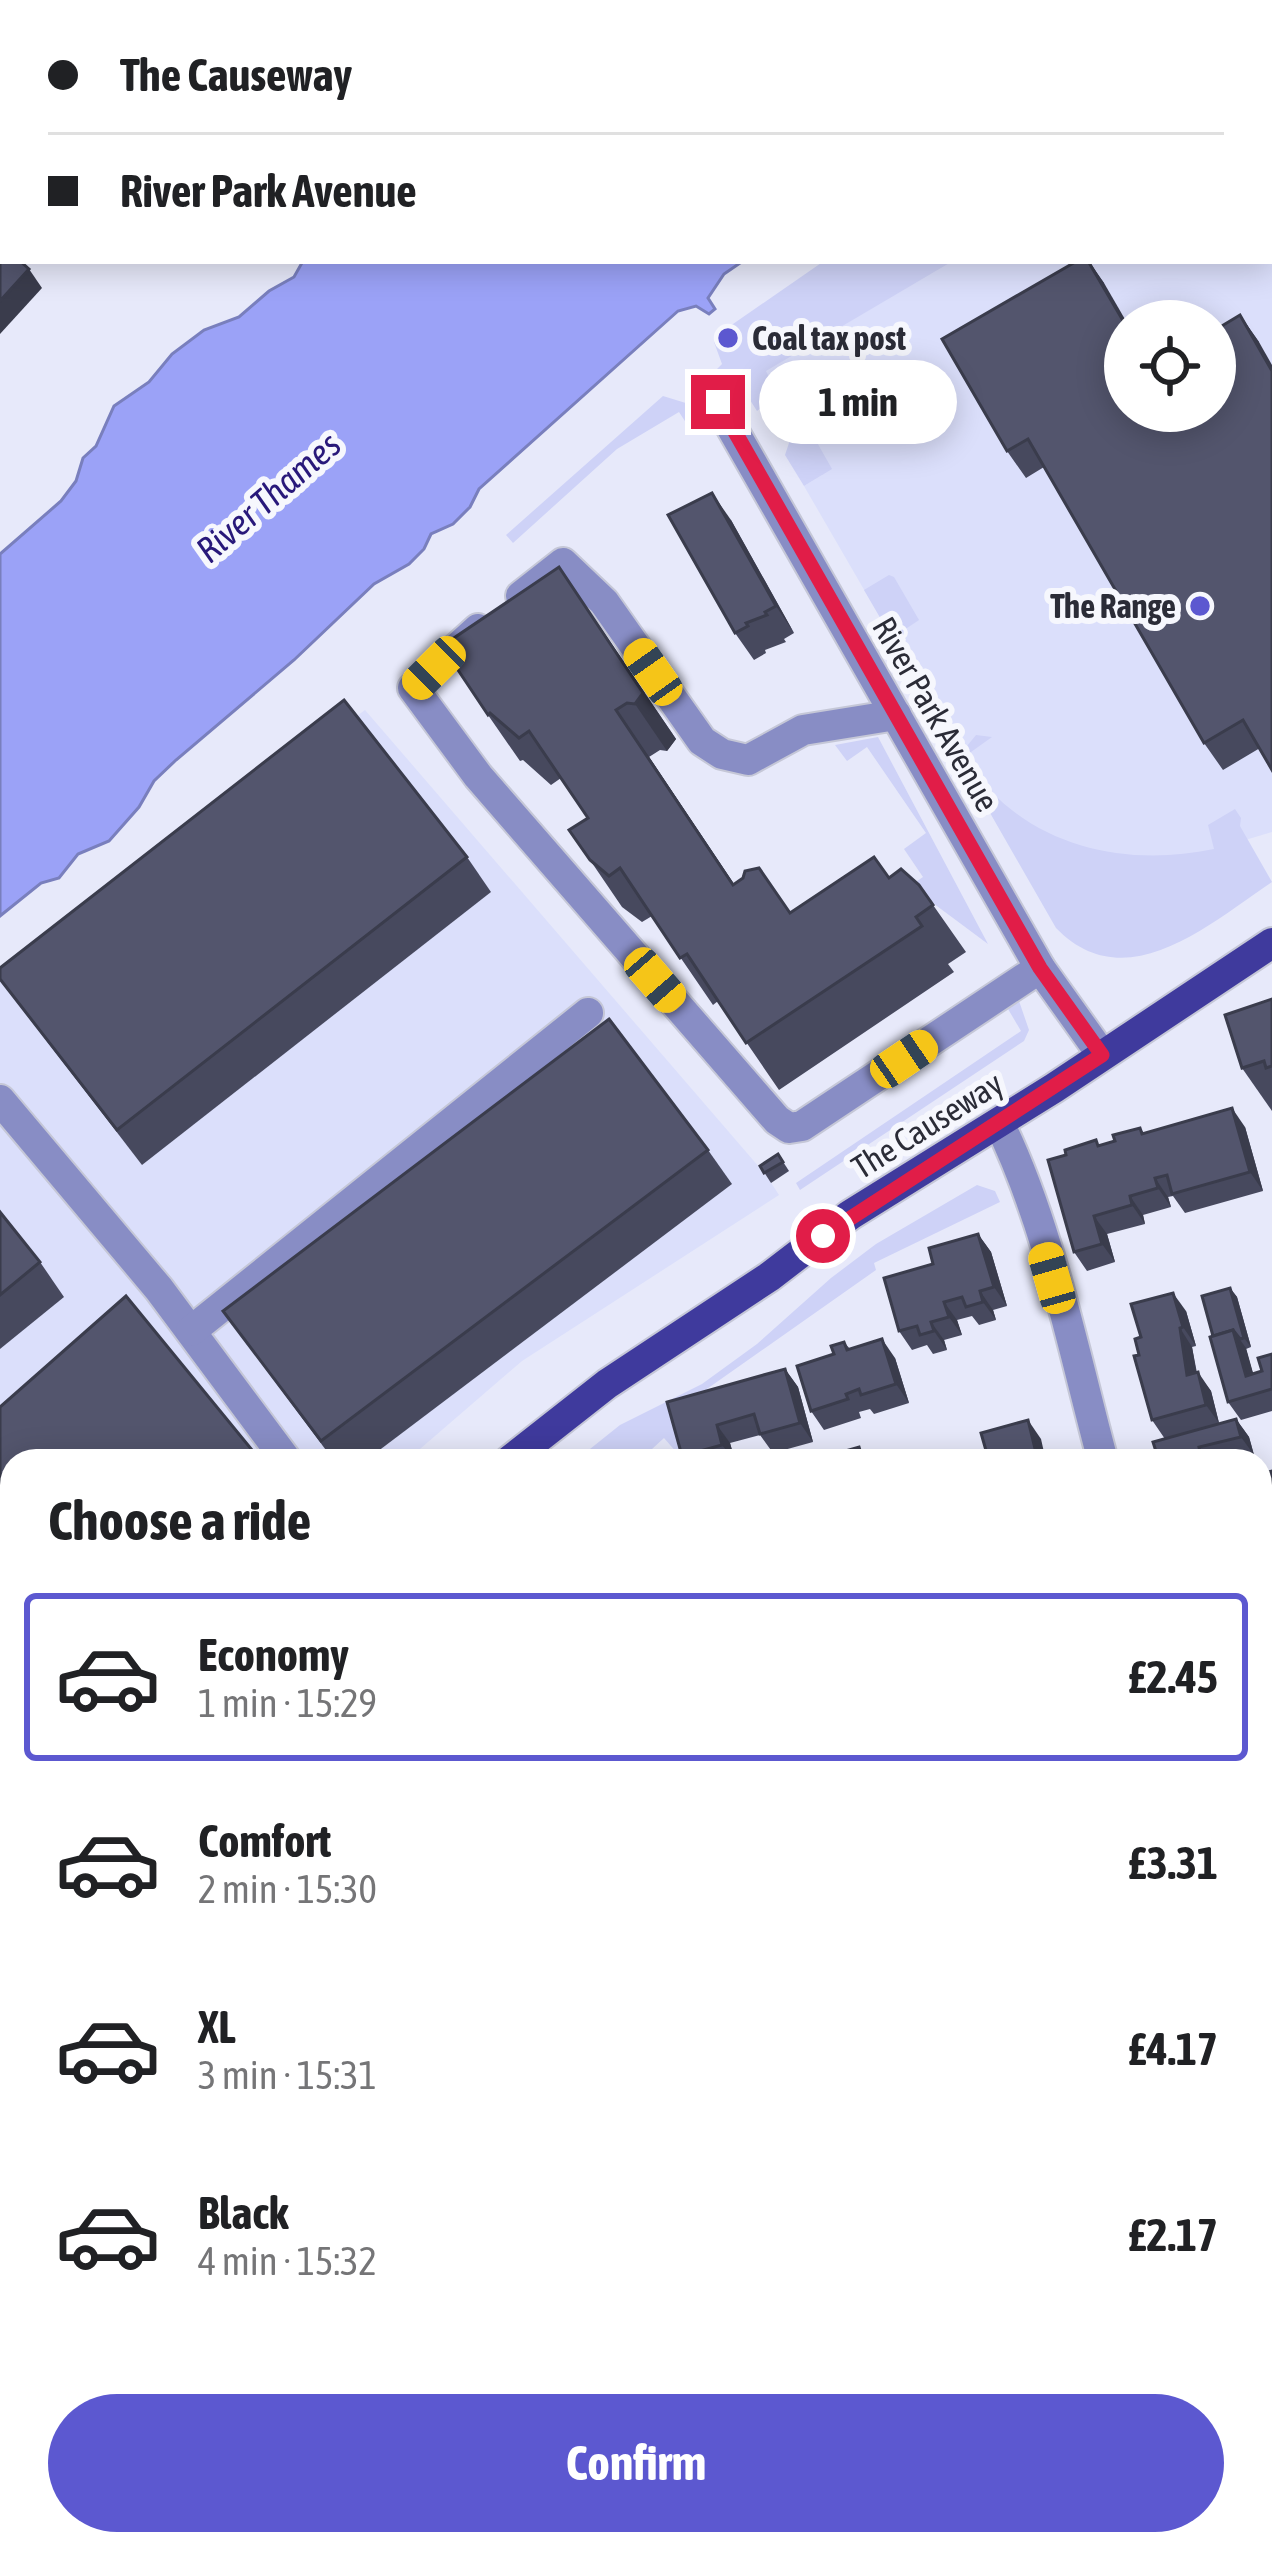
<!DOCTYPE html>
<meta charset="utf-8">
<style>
body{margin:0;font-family:"Asap Condensed",sans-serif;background:#f6f6f6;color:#202124;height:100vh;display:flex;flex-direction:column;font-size:45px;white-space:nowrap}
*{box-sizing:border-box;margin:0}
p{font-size:39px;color:#757577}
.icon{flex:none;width:66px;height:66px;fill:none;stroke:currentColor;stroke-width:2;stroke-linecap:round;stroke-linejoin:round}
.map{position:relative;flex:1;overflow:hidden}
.drawer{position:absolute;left:0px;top:1449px;width:1272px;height:1107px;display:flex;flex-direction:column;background:#fff;border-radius:36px 36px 0 0;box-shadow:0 6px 30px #0003}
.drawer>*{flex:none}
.hud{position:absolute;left:0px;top:0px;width:1272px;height:264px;box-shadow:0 6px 30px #0003;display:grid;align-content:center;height:264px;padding:0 48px;background:#fff}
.tools{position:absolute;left:1104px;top:300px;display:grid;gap:24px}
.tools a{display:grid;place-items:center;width:132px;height:132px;border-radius:50%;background:#fff;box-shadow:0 6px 30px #0003;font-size:60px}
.end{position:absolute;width:54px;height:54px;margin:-27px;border:15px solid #e11d48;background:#fff;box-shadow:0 0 0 6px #fff}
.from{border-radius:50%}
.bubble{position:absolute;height:84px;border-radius:42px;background:#fff;box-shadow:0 6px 30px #0003;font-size:39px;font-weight:700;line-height:84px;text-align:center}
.car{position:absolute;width:36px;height:72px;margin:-36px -18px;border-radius:15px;box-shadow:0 0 9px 3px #0007;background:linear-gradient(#f5c518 24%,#345 0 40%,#f5c518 0 76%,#345 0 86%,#f5c518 0)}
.hud b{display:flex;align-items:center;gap:42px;height:114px;font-size:45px}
.hud b+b{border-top:3px solid #e0e0e0}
.hud i{width:30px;height:30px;background:#202124}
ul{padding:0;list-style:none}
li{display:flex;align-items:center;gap:36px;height:168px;margin:0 24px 18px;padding:0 24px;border:6px solid transparent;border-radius:12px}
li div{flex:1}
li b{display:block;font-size:45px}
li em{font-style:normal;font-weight:700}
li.on{border-color:#5c58d0}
li>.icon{width:108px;height:108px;stroke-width:1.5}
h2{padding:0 48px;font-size:54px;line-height:144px}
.button{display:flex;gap:24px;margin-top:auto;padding:24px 48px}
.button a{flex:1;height:138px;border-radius:72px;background:#5c58d0;color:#fff;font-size:48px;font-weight:700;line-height:138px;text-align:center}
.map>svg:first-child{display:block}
.built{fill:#dbdffb;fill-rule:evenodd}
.green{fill:#ced2f7}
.water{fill:#9ba2f7;stroke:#797fbd;stroke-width:3}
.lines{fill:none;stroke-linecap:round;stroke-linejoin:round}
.minor-casing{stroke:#c5c7d7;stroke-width:34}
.major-casing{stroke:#c5c7d7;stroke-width:34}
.minor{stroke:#888dc5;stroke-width:30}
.major{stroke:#3f3a9d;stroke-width:30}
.rail-casing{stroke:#51525e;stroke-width:14}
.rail{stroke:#f6f7fd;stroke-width:9;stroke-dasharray:27;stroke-linecap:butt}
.wall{fill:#47495e}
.shaded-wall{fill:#3a3c4c}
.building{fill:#53556d;stroke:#3a3c4c;stroke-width:3}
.route{stroke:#e11d48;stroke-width:15}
.poi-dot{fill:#5c58d0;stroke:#f6f7fd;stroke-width:4.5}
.labels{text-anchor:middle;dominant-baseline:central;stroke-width:12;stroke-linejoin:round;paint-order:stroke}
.poi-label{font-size:33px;font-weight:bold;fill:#2b2c37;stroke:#f6f7fd;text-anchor:start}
.street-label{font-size:33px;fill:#2b2c37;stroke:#f6f7fd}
.water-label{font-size:36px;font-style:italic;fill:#28187a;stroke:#f6f7fd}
</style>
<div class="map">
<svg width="1272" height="2555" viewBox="0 0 1272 2555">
<rect width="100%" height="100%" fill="#e7e9fa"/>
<!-- built -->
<g class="built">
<path d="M1272,44v788l-57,17 -140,90 -147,-239 -124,-214 18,-11 -57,-104 188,-110h316zM1125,321h90v90h-90z"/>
<path d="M365,710l401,465 13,20 -257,166 -116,100h-394v364l-12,10v-856z"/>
<path d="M1272,2455v100h-171l19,-11h140v-82z"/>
</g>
<!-- green -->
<g class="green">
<path d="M824,261h129l-187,110 12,24 -21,16 -21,-33 -11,6 -8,-15 5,-5 -8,-22 6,-9z"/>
<path d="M663,396l39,12 9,16 -17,11 -15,-23 -62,37 -104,94 -7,-8z"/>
<path d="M806,423l26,46 -28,17 -19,-31 5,-15z"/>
<path d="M889,575l5,2 25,43 -27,18 -28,-48z"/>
<path d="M976,735l16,2 -28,20c55,87 155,112 250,92l-6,-24 27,-16 6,9 -1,8 32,56c-63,42 -146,118 -216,46l-98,-171z"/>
<path d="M878,737l110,207 -78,-58 13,-9 -19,-28 22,-16 -59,-86 -20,14 -12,-16z"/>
<path d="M1019,1001l10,29 -5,11 -224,149 -4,-7 225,-152 -13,-22z"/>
<path d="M977,1185l18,6 5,11 -126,61 2,7 -199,140 13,51h-6l-20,-23 -25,23h-64l45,-36 82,-41 55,-40 74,-66 45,-34z"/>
</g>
<!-- water -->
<g class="water">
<path d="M588,0h625l-629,3z"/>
<path d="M303,261h440l-19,13 -16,24 7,11 -6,5 -13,-8 -18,5 -199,178 -9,18 -17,17 -22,10 -7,15 -15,15 -35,20 -80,76 -118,100 -22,21 -15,26 -30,34 -31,13 -19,24 -18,5 -41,33v-362l61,-53 15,-20 7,-23 13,-12 18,-40 35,-24 23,-28 32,-24 35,-13 30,-26 25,-14z"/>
<path d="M564,2544h144l3,11h-144z"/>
</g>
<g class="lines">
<!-- minor casing -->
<g class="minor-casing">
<g id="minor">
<path d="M717,402l323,566 62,87"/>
<path d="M521,596l42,-33 41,39 98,139 20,13 26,6 55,-30 93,-15"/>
<path d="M478,629l-65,59 65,88 299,344 12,8 13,-2 238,-158"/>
<path d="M0,1100l159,189 128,172"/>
<path d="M999,1123c50,102 74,227 104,338"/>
<path d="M191,1331l397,-318"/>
<path d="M1260,2030l12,43"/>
<path d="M0,2081l12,-16"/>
<path d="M0,2147l12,33"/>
<path d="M837,2544l2,11"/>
</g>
</g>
<!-- major casing -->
<g class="major-casing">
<g id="major">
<path d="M509,1461l98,-77 162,-107 81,-62 204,-127 218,-145"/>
<path d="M0,1900l12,-8"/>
</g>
</g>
<!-- minor -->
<use href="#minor" class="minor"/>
<!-- major -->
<use href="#major" class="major"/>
<!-- rail casing -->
<g class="rail-casing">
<g id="rail">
<path d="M1260,2507l12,-7"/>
<path d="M1260,2531l12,-7"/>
<path d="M1181,2555l18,-11"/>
<path d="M1220,2555l18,-11"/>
</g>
</g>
<!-- rail -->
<use href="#rail" class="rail"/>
</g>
<!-- wall -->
<g class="wall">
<path d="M1089,261l15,22 21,128 115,-96 19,27 1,406 -37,22 -19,-27 -160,-276 -18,11 -19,-27z"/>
<path d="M731,520l63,113 -10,6 2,3 -21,8 1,3 -12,7 -19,-27z"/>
<path d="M559,567l117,172 -9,12 -7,-1 -11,7 85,127 56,29 99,-35 30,7 47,67 -18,12 6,8 -175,118 -61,-89 -5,4 -61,-89 -10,6 -20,-15 -32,-47 -2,-42 -27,-40 -10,7 -28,-25 -3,1 -32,-46z"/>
<path d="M467,857l24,35 -349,273 -142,-185z"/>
<path d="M1272,999v112l-30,-43z"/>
<path d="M1245,1127l18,64 -78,22 -12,-17 -5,1 3,10 -28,8 2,9 -38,10 8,28 -28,9 -13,-19 26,-106 15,-5 25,-13 4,5z"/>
<path d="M708,1150l24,34 -367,277h-31l-111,-150z"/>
<path d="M778,1154l11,17 -18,12 -11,-17z"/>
<path d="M0,1212l40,50 24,35 -64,52z"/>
<path d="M978,1234l13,18 16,54 -14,4 3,10 -17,5 -7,-9 -15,4 5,15 -18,5 3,10 -14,4 -6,-9 -15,5 -13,-19 34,-67z"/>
<path d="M1230,1288l7,9 14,50 -5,2 7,25 9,-3 10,-17v57l-31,9 -13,-18z"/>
<path d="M1186,1311l10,35 -4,1 5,26 14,18 8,32 -54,16 -13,-19 -13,-65 2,-18z"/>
<path d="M844,1342l6,7 45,9 14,45 -35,11 -4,-5 -11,3 2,6 -37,12 -13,-19 23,-57z"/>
<path d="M785,1369l13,18 15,55 -40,11 -13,-18 -30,8 5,18h-49l-4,-5 -15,-54z"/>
<path d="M0,1407l12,54v318l-12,10z"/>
<path d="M1236,1419l13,18 5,18 -23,6h-72z"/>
<path d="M1260,1504l8,12 4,15v30l-6,2 3,12 -9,2z"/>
<path d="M1272,1579v100l-3,1 3,5v175l-9,-14 -3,-9v-254z"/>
<path d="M1260,2257l6,22 -5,1 9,13 2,7v113l-11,2z"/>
<path d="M12,2411v75l-8,4 -4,-6v-25l6,-3 -1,-22z"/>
<path d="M57,2544h28l4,9 -5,2h-22z"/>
</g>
<!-- shaded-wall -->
<g class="shaded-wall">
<path d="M1088,261l16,22 22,38 -1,3z"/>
<path d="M29,269l13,19 -42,46v-33z"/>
<path d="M1240,315l19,27 13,23v6z"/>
<path d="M712,493l19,27 63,113 -18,-27z"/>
<path d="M559,567l117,172 -9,12 -32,-47z"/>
<path d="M616,710l33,47 117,175 -33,-47z"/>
<path d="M1232,1108l13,19 18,64 -13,-19z"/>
<path d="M1155,1178l13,19 3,10 -13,-19z"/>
<path d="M1130,1196l13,19 2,9 -13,-19z"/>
<path d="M1094,1216l13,18 8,28 -13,-18z"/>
<path d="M978,1234l13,18 16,54 -13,-19z"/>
<path d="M1230,1288l7,9 14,50 -7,-9z"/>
<path d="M980,1291l13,19 3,10 -13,-18z"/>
<path d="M1173,1293l13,18 10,35 -13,-19z"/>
<path d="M944,1302l13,18 5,15 -13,-18z"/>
<path d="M931,1322l13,18 3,10 -13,-19z"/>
<path d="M1180,1328l12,19 8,47 -13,-19z"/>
<path d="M1233,1330l13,18 13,46 -13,-18z"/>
<path d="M882,1339l13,19 14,45 -13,-19z"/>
<path d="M785,1369l13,18 15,55 -13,-19z"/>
<path d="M1198,1372l13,19 8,32 -13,-18z"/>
<path d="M1236,1419l13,18 5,18 -13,-18z"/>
<path d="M1028,1420l13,19 5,22h-8z"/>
<path d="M717,1425l13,18 5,18 -13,-16z"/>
<path d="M1260,1504l8,12 4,15v17l-5,-8 -7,-24z"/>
<path d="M1260,1554l6,9 3,12 -9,-13z"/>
<path d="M1260,2278l10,15 2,7v29l-12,-44z"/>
</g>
<!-- building -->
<g class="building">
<path d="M0,243l3,3v15h17l9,8 -29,32z"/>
<path d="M1077,261h11l37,63v87h90v-81l25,-15 32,56v399l-29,-50 -39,23 -176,-304 -21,12 -65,-112z"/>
<path d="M712,493l64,113 -11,6 2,3 -21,8 2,3 -13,7 -67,-118z"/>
<path d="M559,567l84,126 -8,11 -8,-1 -11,7 117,175 10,-7 2,-7 14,-3 31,45 84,-56 15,21 12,-9 18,16 14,20 -17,12 6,9 -176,117 -59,-89 -7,4 -60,-90 -11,8 -19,-16 -21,-30 19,-12 -59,-87 -10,7 -29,-25 -2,2 -46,-69z"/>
<path d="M344,700l123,157 -350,273 -117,-151v-11z"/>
<path d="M1272,999v67l-6,2 -2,-7 -22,7 -17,-53z"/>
<path d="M609,1019l99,131 -387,291 -98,-130z"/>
<path d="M1232,1108l18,64 -78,22 -5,-19 -12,3 3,10 -28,8 2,9 -38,11 8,28 -28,8 -26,-92 18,-5 -1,-5 31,-10 2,6 17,-5 -2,-6 27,-7 2,6z"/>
<path d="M778,1154l5,8 -19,11 -4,-7z"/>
<path d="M0,1212l40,50 -40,33z"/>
<path d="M978,1234l16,53 -14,4 3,11 -17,5 -4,-10 -18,5 5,15 -18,5 3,9 -14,4 -3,-9 -18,5 -15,-53 49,-14 -4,-16z"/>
<path d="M1230,1288l14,50 -4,1 -7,-9 -20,6 -11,-40z"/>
<path d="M1173,1293l10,34 -3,1 7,47 11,-3 8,33 -54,15 -18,-64 5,-1 -4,-16 6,-2 -10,-33z"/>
<path d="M126,1296l135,165h-249v262l-12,11v-327z"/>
<path d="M1233,1330l13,46 16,-5 -4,-13 14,-4v35l-44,13 -18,-65z"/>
<path d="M882,1339l14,45 -35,11 -2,-6 -13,5 2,5 -37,12 -14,-45 37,-12 -3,-8 13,-4 3,8z"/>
<path d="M785,1369l15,54 -40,11 -6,-20 -37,11 5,20 -40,11 -15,-54z"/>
<path d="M1236,1419l5,18 -42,10 2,10 -12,4h-30l-6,-19z"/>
<path d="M1028,1420l10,41h-49l-8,-28z"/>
<path d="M859,1447l4,14h-31l-1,-6z"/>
<path d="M1272,1471v24h-2l-6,-22z"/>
<path d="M1260,1516l7,24 -7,2z"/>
<path d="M1272,1579v14l-5,2 3,11 2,-1v17l-12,1v-40z"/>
<path d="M1272,1639v18l-12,3v-17z"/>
<path d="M1266,1680l1,7 5,-2v38l-12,3v-44z"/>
<path d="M1272,1738v46l-12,3v-46z"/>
<path d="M1272,1799v44l-9,3 -3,-9v-35z"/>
<path d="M1260,2285l12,44 -12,4z"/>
<path d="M1272,2339v53l-12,2v-51z"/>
<path d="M12,2411v63l-12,5v-20l6,-3 -6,-12v-8l5,-2 -5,-11v-7z"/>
<path d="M57,2544h24l-20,9z"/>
<path d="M894,2544h69l2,8 -12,3h-56z"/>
</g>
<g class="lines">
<!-- route -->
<path class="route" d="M718,402l322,566 62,87 -279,181"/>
</g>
<!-- markers -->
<g class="poi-dot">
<circle cx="728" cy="338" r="12"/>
<circle cx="1200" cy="606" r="12"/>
</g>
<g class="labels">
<!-- poi labels -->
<g class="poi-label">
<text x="752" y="338">Coal tax post</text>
<text x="1176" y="606" text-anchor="end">The Range</text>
</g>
<!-- street labels -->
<g class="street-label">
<text transform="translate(936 714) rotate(60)">River Park Avenue</text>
<text transform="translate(927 1125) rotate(-32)">The Causeway</text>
</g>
<!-- water labels -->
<g class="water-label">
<text transform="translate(268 497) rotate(-41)">River Thames</text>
</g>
</g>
</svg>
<div class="tools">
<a><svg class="icon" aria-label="locate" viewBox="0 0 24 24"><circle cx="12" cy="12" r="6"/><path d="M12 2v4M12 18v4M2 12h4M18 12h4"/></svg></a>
</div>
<i class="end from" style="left:823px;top:1236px"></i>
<i class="end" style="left:718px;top:402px"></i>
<div class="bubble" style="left:759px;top:360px;width:198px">1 min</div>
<i class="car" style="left:434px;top:668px;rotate:225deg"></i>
<i class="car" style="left:653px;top:672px;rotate:325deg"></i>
<i class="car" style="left:655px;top:980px;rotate:139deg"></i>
<i class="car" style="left:904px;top:1059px;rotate:56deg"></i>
<i class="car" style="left:1052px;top:1278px;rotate:344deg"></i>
<div class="hud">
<b><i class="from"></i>The Causeway</b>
<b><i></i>River Park Avenue</b>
</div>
<section class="drawer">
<h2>Choose a ride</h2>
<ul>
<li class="on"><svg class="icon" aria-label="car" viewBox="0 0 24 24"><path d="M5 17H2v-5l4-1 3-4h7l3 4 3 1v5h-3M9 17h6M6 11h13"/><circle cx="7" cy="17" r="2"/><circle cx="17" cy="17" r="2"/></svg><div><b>Economy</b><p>1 min · 15:29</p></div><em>£2.45</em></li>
<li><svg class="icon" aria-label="car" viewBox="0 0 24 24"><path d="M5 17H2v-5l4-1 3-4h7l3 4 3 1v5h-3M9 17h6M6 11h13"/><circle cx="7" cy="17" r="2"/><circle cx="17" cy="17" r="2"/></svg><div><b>Comfort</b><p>2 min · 15:30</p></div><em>£3.31</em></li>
<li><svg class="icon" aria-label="car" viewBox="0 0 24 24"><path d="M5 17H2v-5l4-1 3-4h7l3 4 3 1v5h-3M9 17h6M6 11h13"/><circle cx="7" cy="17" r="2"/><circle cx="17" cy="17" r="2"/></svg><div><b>XL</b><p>3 min · 15:31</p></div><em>£4.17</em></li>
<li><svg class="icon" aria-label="car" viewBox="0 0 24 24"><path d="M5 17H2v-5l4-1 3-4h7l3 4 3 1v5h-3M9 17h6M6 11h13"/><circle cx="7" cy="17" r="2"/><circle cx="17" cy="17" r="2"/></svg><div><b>Black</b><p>4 min · 15:32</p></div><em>£2.17</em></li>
</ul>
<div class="button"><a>Confirm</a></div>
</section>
</div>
